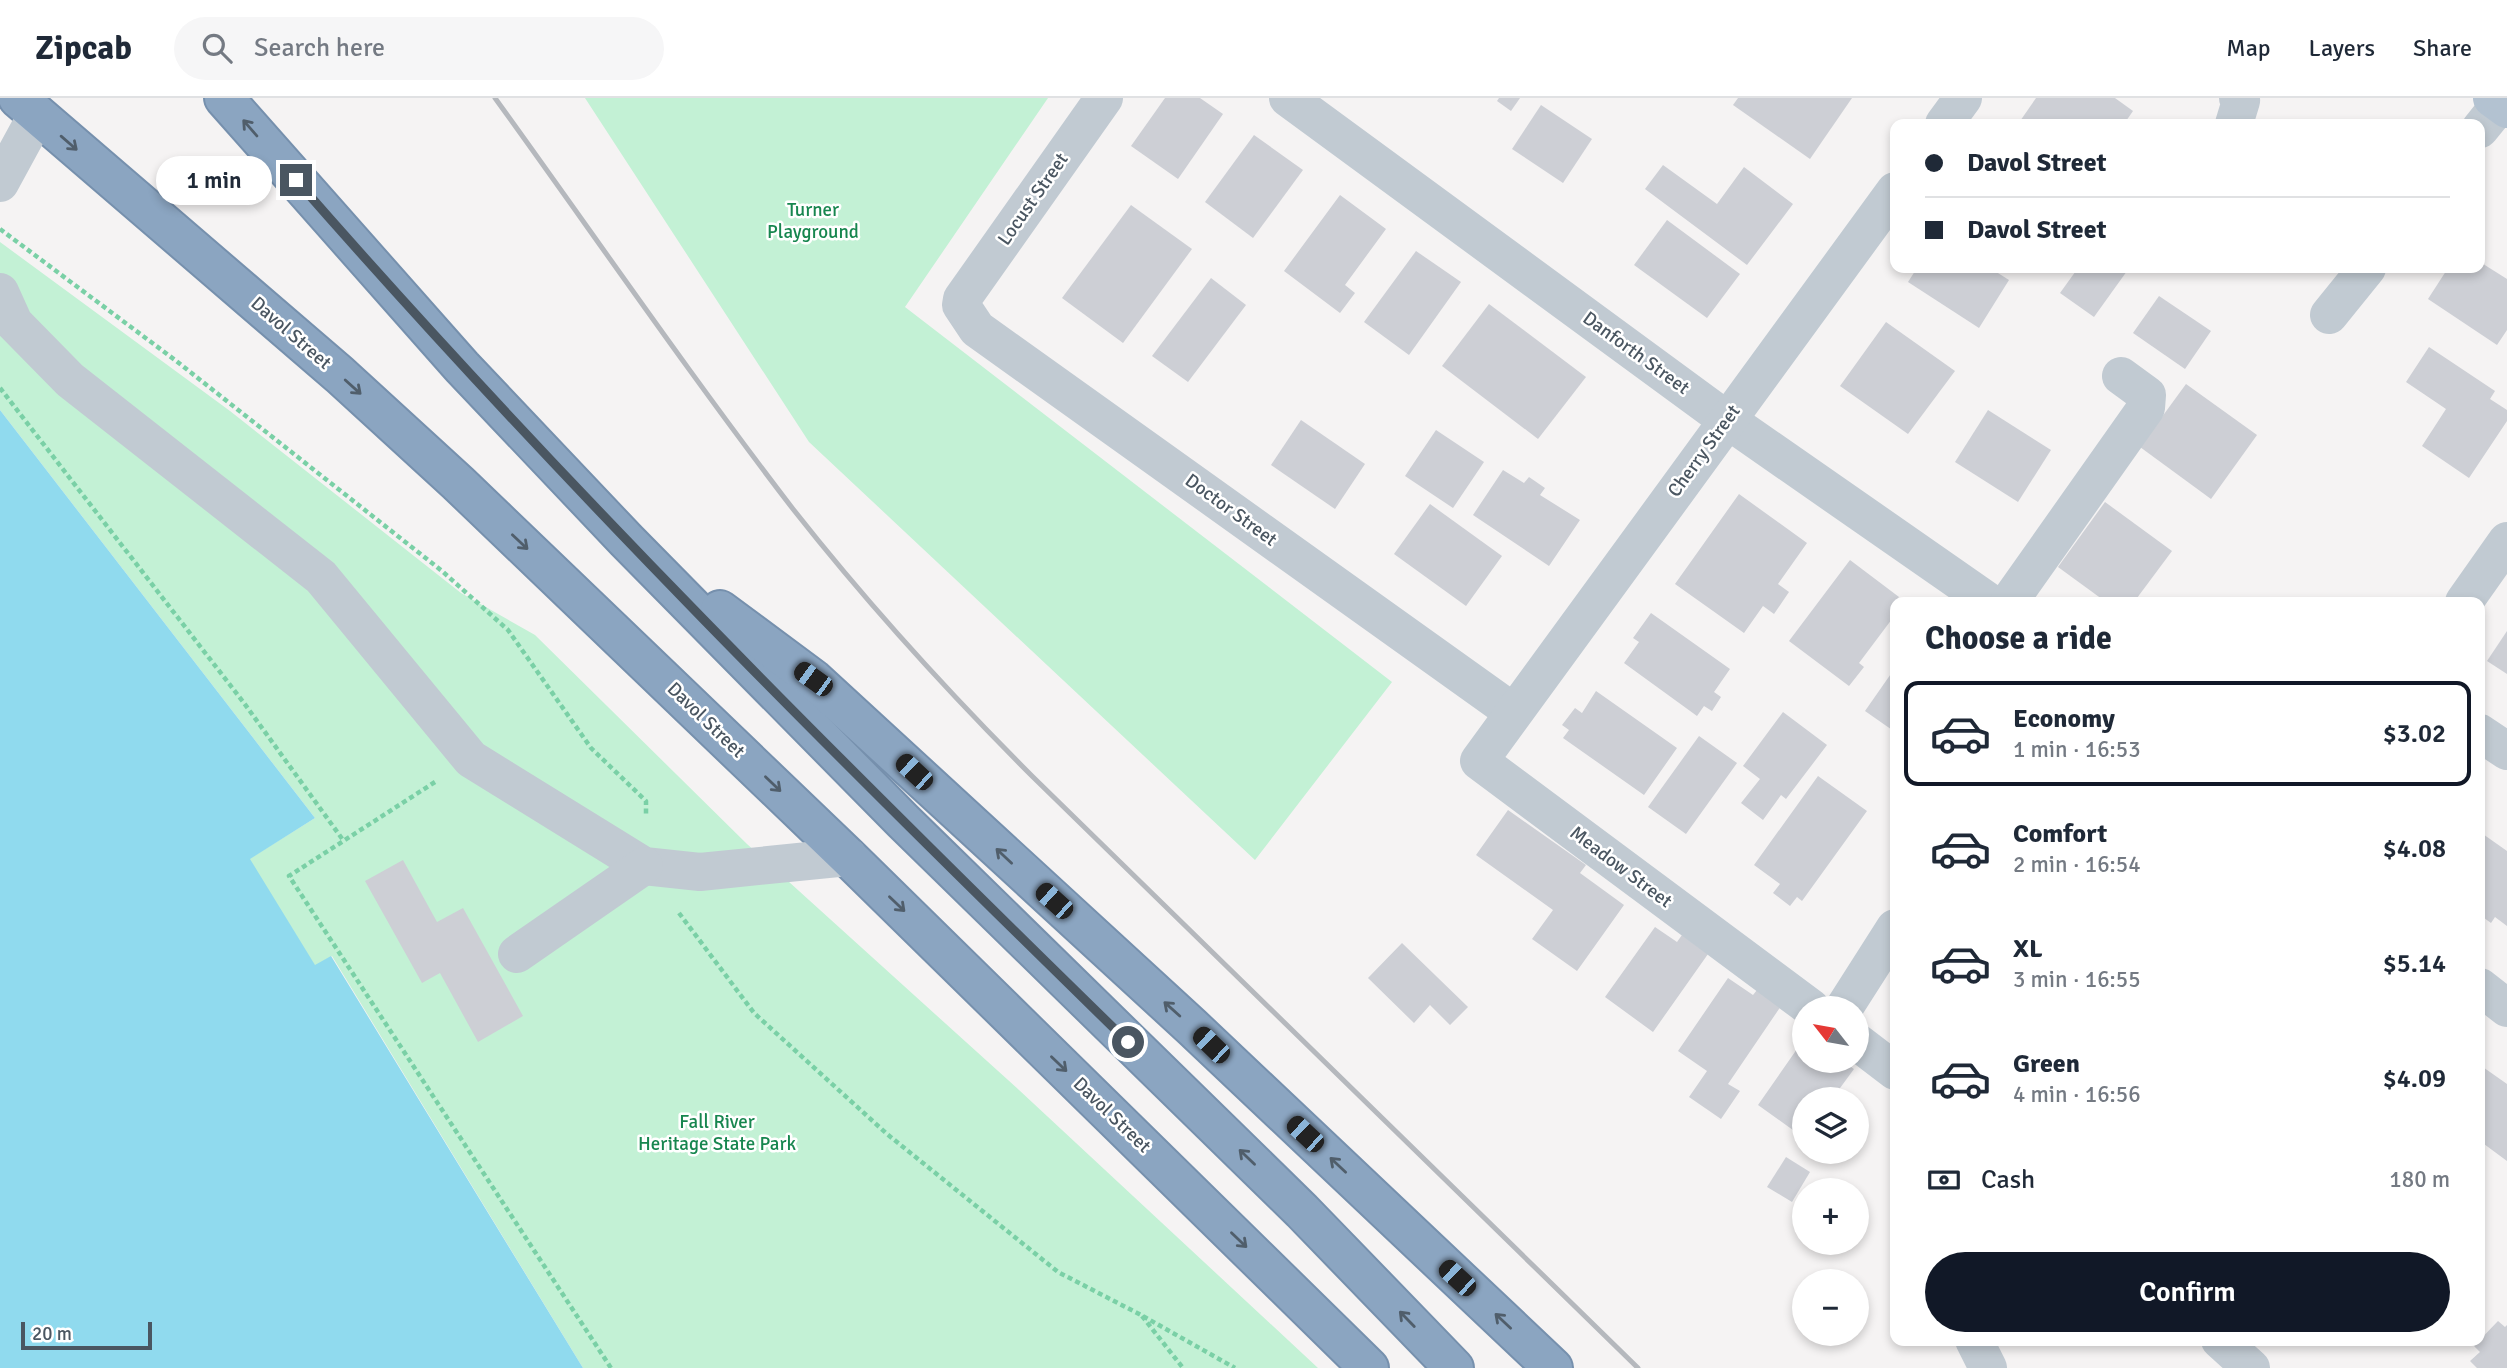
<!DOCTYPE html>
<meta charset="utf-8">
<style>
body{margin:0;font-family:Signika,sans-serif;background:#f6f6f7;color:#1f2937;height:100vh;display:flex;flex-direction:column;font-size:26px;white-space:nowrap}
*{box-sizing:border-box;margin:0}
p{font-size:23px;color:#747a83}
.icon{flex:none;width:38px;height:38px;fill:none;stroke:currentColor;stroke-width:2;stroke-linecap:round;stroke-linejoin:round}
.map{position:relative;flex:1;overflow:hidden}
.sheet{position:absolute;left:1890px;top:499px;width:595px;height:749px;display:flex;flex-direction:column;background:#fff;border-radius:14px;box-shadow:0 4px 10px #0003}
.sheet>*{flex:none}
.top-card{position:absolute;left:1890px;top:21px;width:595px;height:154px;border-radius:14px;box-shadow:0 4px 10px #0003;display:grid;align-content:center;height:154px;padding:0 35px;background:#fff}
.needle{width:46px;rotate:301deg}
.buttons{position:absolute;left:1792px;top:898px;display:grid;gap:14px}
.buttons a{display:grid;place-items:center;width:77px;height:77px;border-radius:50%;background:#fff;box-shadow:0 4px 10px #0003;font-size:35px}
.scale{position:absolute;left:21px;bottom:18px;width:131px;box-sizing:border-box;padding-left:7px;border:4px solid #4a5661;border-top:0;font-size:19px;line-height:24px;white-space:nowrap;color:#4a5661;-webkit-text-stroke:5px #fff;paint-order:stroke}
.end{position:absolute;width:32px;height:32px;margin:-16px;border:9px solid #4a5661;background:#fff;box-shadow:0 0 0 4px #fff}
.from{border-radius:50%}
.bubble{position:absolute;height:49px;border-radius:24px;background:#fff;box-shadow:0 4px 10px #0003;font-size:23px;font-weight:600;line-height:49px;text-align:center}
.car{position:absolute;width:21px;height:42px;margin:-21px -10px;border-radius:9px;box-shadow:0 0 5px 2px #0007;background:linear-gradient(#222 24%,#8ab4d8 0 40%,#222 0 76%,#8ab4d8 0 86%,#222 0)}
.top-card b{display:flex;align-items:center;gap:24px;height:66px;font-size:26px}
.top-card b+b{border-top:2px solid #e0e1e3}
.top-card i{width:18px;height:18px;background:#1f2937}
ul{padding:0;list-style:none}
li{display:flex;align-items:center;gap:21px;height:105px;margin:0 14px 10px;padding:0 21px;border:4px solid transparent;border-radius:14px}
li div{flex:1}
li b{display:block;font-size:26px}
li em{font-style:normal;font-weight:600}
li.selected{border-color:#111827}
li>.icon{width:63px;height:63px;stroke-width:1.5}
h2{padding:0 35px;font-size:32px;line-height:84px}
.pay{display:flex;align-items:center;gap:18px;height:77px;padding:0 35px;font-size:26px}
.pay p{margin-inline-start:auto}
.action{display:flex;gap:14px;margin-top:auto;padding:14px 35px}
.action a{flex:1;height:80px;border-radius:42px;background:#111827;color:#fff;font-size:28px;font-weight:600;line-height:80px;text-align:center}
header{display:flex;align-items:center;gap:42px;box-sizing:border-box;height:98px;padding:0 35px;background:#fff;border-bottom:2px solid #e0e1e3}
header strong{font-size:33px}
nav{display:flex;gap:38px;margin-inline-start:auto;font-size:24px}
.search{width:490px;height:63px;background:#f6f6f7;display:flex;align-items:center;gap:18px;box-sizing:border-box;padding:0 24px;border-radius:38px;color:#747a83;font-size:26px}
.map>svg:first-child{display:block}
.green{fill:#c3f1d5}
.water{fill:#90daee}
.building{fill:#cdcfd5}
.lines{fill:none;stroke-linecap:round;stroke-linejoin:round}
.highway-casing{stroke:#7690ad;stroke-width:42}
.path{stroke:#7ad0a6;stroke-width:4.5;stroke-dasharray:5 3.5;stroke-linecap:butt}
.minor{stroke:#c1cad2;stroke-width:38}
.major{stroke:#b3c2d1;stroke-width:38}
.highway{stroke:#8ba5c1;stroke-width:38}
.rail{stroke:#b5b8bd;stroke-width:5}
.oneway{stroke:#505e6b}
.route{stroke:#4a5661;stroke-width:9}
.labels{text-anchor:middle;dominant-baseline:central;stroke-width:5;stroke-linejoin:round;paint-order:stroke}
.street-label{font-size:19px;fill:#4a5661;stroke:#fff}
.park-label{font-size:19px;fill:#17864f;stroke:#fff}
</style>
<header>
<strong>Zipcab</strong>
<div class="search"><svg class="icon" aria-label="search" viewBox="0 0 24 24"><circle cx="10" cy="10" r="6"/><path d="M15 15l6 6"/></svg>Search here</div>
<nav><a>Map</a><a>Layers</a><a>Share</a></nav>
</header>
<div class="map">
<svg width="2507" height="1270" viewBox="0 0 2507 1270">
<rect width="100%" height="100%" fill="#f5f3f3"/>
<!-- green -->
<g class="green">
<path d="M585,0h463l-143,209 487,375 -137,178 -446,-418z"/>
<path d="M0,144l230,169 231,182 74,42 212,209 272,246 299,278h-735l-251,-412 -17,10 -66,-107 66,-41 -315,-408z"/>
</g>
<!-- water -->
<path class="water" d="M0,312l315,408 -65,41 65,106 16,-9 252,412h-583z"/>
<!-- building -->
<g class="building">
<path d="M1165,0h35l23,16 -45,65 -47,-33z"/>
<path d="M1499,0h21l-9,13 -14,-10z"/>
<path d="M1738,0h114l-42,61 -77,-54z"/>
<path d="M2036,0h79l18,13 -9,13h-106z"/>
<path d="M1541,7l51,34 -29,44 -51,-34z"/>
<path d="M1254,37l49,35 -50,68 -48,-36z"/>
<path d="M1663,67l54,39 27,-37 49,37 -46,61 -102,-76z"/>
<path d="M1340,97l46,34 -41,56 10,8 -15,20 -56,-42z"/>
<path d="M1131,107l61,44 -69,94 -61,-45z"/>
<path d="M1667,122l73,54 -33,44 -73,-53z"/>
<path d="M1416,153l45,31 -52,73 -45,-33z"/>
<path d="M2480,164l27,17v51l-10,15 -69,-46 20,-31h32z"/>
<path d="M1917,170h73l19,12 -30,48 -71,-46z"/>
<path d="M2078,170h44l5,3 -33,46 -34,-24z"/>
<path d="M1211,180l35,27 -58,77 -36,-26z"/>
<path d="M2159,198l52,35 -26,38 -52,-36z"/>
<path d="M1489,206l97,73 -48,62 -96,-73z"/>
<path d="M1886,224l69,49 -47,63 -68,-48z"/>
<path d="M2429,249l66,44 -5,8 17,11v11l-38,57 -47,-32 24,-37 -40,-27z"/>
<path d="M2186,286l71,51 -46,64 -71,-52z"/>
<path d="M1988,312l63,40 -33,52 -63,-40z"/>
<path d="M1301,322l64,44 -30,45 -64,-44z"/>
<path d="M1436,332l48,32 -31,46 -48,-32z"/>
<path d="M1503,372l21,13 5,-6 16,11 -5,7 40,25 -31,46 -76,-51z"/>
<path d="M1739,396l68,49 -29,41 11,8 -15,22 -11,-8 -19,27 -69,-49z"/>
<path d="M2105,404l67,49 -38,51h-28l-48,-35z"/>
<path d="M1430,406l72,52 -36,50 -72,-52z"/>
<path d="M1850,462l49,37 -7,8 3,3v7l-36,48 5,4 -15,19 -60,-45z"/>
<path d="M1651,515l79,56 -16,23 7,5 -9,14 -8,-5 -7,10 -73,-53 15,-21 -6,-4z"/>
<path d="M2507,533v43l-20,-13z"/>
<path d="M1895,570v64l-30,-21z"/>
<path d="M1596,593l81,57 -33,47 -81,-57 6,-8 -7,-5 13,-17 7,5z"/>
<path d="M1783,614l44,33 -41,54 -5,-4 -18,25 -22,-17 19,-24 -17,-13z"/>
<path d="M1699,638l38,27 -51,71 -38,-27z"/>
<path d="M1818,678l49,35 -65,90 -5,-4 -7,9 -17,-13 7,-9 -26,-19z"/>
<path d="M1508,712l78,55 -6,8 44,32 -47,66 -45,-32 21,-29 -77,-55z"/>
<path d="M2480,734l27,19v75l-12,-9 -4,6 -11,-8 4,-6 -4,-3z"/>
<path d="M403,762l34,62 26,-14 60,108 -45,26 -38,-69 -18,10 -57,-102z"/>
<path d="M1655,829l22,15 5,-7 26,19 -55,78 -48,-35z"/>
<path d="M1402,845l66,64 -18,18 -20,-20 -16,18 -46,-45z"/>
<path d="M1728,880l25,17 4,-5 24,16 -53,78 12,7 -19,28 -32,-22 18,-26 -29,-20z"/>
<path d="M1804,941v21h37l13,9 -22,30h-28v39l-46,-33z"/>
<path d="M2480,967l27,19v77l-23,-17 -4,7z"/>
<path d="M1786,1059l24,15 -18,30 -25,-15z"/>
<path d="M2498,1223l7,6 2,-2v43h-30l-7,-7 10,-9 -6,-6z"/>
</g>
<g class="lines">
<!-- highway casing -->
<g class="highway-casing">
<g id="highway">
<path d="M18,0l322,277 118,108 390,374 521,511"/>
<path d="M224,0l238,269 164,173 277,281 399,390 152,157"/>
<path d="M720,512l93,69 379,348 361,341"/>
</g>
</g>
<!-- path -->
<g class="path">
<path d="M0,131l175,131 267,211 66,59 83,118 55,53v16"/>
<path d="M0,290l244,315 99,137"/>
<path d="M435,684l-146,94 322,492"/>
<path d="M679,815l75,100 133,121 171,138 83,43 94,53"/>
<path d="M1142,1218l41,52"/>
</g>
<!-- minor -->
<g class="minor">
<path d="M1104,0l-142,201 -1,6 16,24 536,383"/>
<path d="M1288,0l428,314 273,190"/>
<path d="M1944,26l19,-26"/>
<path d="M2234,26l7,-23 -3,-3"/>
<path d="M2480,31l20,-25"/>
<path d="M0,85l37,-68"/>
<path d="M0,194l14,31 56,57 251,197 150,182 173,107 56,6 148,-15"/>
<path d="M2329,217l38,-47"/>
<path d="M2009,504l137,-194 1,-13 -26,-19"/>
<path d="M2464,504l43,-61"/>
<path d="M2480,635l27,18"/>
<path d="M517,856l127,-88"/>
<path d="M2480,889l27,21"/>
<path d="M1811,910l-332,-247 416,-570"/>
<path d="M1844,910l51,-80"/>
<path d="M1857,944l38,29"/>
<path d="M1974,1242l14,28"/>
<path d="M2220,1242l31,28"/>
</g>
<!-- major -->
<path class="major" d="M2492,0l15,11"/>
<!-- highway -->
<use href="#highway" class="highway"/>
<!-- rail -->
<path class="rail" d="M495,0c99,137 195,277 298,411 74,94 155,183 240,268l605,591"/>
</g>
<!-- one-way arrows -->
<defs><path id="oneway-shaft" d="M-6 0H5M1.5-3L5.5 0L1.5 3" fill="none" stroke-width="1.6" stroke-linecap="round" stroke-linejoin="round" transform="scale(1.75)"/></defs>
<g class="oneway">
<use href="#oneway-shaft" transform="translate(250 30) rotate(-131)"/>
<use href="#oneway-shaft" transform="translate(69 45) rotate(41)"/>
<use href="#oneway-shaft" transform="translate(353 289) rotate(42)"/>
<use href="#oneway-shaft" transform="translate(520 444) rotate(43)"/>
<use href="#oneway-shaft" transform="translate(773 686) rotate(44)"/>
<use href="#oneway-shaft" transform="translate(1004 758) rotate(-137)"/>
<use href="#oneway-shaft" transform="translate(897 806) rotate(44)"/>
<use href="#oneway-shaft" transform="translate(1172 911) rotate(-138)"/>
<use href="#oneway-shaft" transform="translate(1059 966) rotate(44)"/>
<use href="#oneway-shaft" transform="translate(1247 1059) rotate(-136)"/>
<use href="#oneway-shaft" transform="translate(1338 1067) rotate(-137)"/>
<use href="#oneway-shaft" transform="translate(1239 1142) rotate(44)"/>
<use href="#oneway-shaft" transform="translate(1407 1221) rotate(-134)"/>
<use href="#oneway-shaft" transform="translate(1503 1223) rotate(-137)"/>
</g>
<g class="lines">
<!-- route -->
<path class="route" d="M296,82c263,301 546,583 832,862"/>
</g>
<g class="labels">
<!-- street labels -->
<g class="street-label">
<text transform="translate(1033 101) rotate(-55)">Locust Street</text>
<text transform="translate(291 235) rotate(41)">Davol Street</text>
<text transform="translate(1636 255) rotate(36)">Danforth Street</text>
<text transform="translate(1704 353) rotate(-54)">Cherry Street</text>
<text transform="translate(1231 412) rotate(36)">Doctor Street</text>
<text transform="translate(706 622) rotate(44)">Davol Street</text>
<text transform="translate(1621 769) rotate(37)">Meadow Street</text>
<text transform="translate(1112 1017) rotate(44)">Davol Street</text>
</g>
<!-- park labels -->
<g class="park-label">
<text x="813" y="112">Turner<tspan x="813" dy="22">Playground</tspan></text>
<text x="717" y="1024">Fall River<tspan x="717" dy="22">Heritage State Park</tspan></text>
</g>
</g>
</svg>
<div class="buttons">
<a><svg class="needle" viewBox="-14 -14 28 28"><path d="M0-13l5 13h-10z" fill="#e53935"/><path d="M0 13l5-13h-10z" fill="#747a83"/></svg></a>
<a><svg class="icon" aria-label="layers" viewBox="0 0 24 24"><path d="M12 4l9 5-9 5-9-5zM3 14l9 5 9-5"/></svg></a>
<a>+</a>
<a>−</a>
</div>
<div class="scale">20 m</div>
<i class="end from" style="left:1128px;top:944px"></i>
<i class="end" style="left:296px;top:82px"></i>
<div class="bubble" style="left:156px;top:58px;width:116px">1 min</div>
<i class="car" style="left:813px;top:581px;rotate:306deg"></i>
<i class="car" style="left:914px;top:674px;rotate:313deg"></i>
<i class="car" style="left:1054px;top:803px;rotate:312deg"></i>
<i class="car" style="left:1211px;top:947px;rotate:314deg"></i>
<i class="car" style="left:1305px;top:1036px;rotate:313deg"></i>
<i class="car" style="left:1457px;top:1180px;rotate:313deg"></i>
<div class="top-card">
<b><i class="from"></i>Davol Street</b>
<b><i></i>Davol Street</b>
</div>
<section class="sheet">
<h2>Choose a ride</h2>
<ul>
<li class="selected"><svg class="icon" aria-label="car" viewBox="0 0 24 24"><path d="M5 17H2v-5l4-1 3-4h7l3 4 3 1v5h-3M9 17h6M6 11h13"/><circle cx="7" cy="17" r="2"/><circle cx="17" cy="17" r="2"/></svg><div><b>Economy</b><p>1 min · 16:53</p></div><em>$3.02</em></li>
<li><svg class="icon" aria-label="car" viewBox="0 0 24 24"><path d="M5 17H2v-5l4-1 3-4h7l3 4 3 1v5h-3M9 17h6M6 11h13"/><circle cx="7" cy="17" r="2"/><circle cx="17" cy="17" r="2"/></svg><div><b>Comfort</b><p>2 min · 16:54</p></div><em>$4.08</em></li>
<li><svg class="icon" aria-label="car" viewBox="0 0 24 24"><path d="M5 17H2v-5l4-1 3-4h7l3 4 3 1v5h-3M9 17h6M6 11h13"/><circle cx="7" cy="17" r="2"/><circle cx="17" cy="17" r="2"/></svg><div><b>XL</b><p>3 min · 16:55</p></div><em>$5.14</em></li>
<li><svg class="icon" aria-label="car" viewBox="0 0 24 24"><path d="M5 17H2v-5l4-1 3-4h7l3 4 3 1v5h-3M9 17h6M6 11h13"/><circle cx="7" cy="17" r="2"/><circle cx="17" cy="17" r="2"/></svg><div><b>Green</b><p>4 min · 16:56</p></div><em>$4.09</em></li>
</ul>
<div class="pay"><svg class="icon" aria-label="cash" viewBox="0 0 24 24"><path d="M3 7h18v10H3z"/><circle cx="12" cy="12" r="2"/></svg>Cash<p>180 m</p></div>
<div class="action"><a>Confirm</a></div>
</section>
</div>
